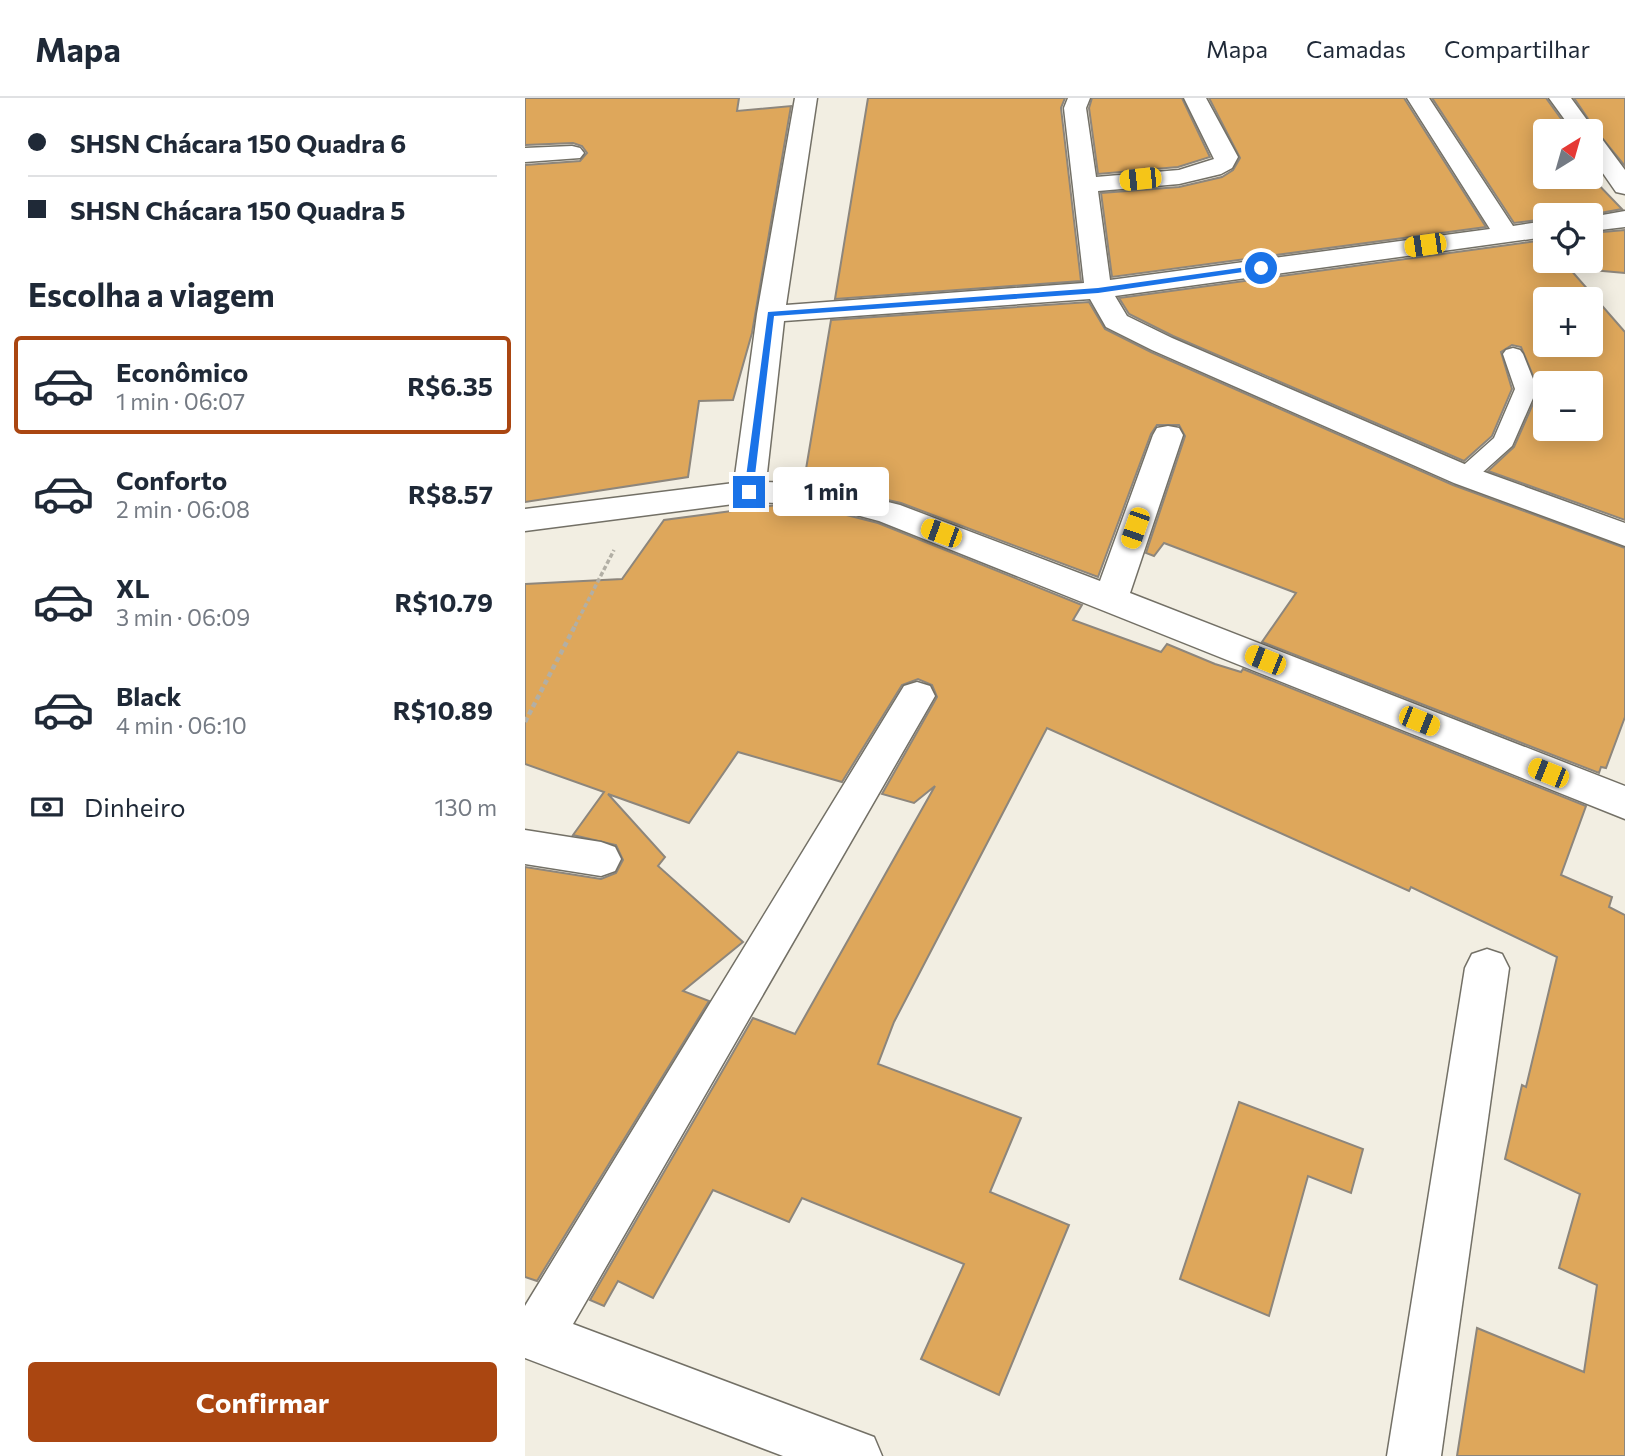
<!DOCTYPE html>
<html lang="pt">
<meta charset="utf-8">
<style>
body{margin:0;font-family:Commissioner,sans-serif;background:#f2f2f3;color:#1f2937;height:100vh;display:flex;flex-direction:column;font-size:26px;white-space:nowrap}
*{box-sizing:border-box;margin:0}
p{font-size:23px;color:#747a83}
.icon{flex:none;width:38px;height:38px;fill:none;stroke:currentColor;stroke-width:2;stroke-linecap:round;stroke-linejoin:round}
.map{position:relative;flex:1;overflow:hidden}
.drawer{display:flex;flex-direction:column;background:#fff;width:525px}
.drawer>*{flex:none}
.top-card{display:grid;align-content:center;height:154px;padding:0 28px;background:#fff}
.needle{width:46px;rotate:37deg}
.buttons{position:absolute;left:1008px;top:21px;display:grid;gap:14px}
.buttons a{display:grid;place-items:center;width:70px;height:70px;border-radius:7px;background:#fff;box-shadow:0 4px 18px #0003;font-size:35px}
.end{position:absolute;width:32px;height:32px;margin:-16px;border:9px solid #1a73e8;background:#fff;box-shadow:0 0 0 4px #fff}
.from{border-radius:50%}
.bubble{position:absolute;height:49px;border-radius:7px;background:#fff;box-shadow:0 4px 18px #0003;font-size:23px;font-weight:700;line-height:49px;text-align:center}
.car{position:absolute;width:21px;height:42px;margin:-21px -10px;border-radius:9px;box-shadow:0 0 5px 2px #0007;background:linear-gradient(#f5c518 24%,#345 0 40%,#f5c518 0 76%,#345 0 86%,#f5c518 0)}
.top-card b{display:flex;align-items:center;gap:24px;height:66px;font-size:26px}
.top-card b+b{border-top:2px solid #e0e1e3}
.top-card i{width:18px;height:18px;background:#1f2937}
ul{padding:0;list-style:none}
li{display:flex;align-items:center;gap:21px;height:98px;margin:0 14px 10px;padding:0 14px;border:4px solid transparent;border-radius:7px}
li div{flex:1}
li b{display:block;font-size:26px}
li em{font-style:normal;font-weight:700}
li.current{border-color:#aa4611}
li>.icon{width:63px;height:63px;stroke-width:1.5}
h2{padding:0 28px;font-size:32px;line-height:84px}
.pay{display:flex;align-items:center;gap:18px;height:77px;padding:0 28px;font-size:26px}
.pay p{margin-inline-start:auto}
.cta{display:flex;gap:14px;margin-top:auto;padding:14px 28px}
.cta a{flex:1;height:80px;border-radius:7px;background:#aa4611;color:#fff;font-size:28px;font-weight:700;line-height:80px;text-align:center}
header{display:flex;align-items:center;gap:42px;box-sizing:border-box;height:98px;padding:0 35px;background:#fff;border-bottom:2px solid #e0e1e3}
header strong{font-size:33px}
nav{display:flex;gap:38px;margin-inline-start:auto;font-size:24px}
main{display:flex;flex:1;min-height:0}
.map>svg:first-child{display:block}
.building{fill:#dea75b;stroke:#8d867c;stroke-width:2;fill-rule:evenodd}
.lines{fill:none;stroke-linecap:round;stroke-linejoin:round}
.lane-casing{stroke:#737066;stroke-width:3}
.street-casing{stroke:#737066;stroke-width:3}
.path-far1{stroke:#b2afa5;stroke-width:3.5;stroke-dasharray:4.5 2.5;stroke-linecap:butt}
.path{stroke:#b2afa5;stroke-width:4.5;stroke-dasharray:5 3.5;stroke-linecap:butt}
.lane{fill:#fff;fill-rule:evenodd}
.street{fill:#fff;fill-rule:evenodd}
.route{fill:#1a73e8}
</style>
<header>
<strong>Mapa</strong>
<nav><a>Mapa</a><a>Camadas</a><a>Compartilhar</a></nav>
</header>
<main>
<section class="drawer">
<div class="top-card">
<b><i class="from"></i>SHSN Chácara 150 Quadra 6</b>
<b><i></i>SHSN Chácara 150 Quadra 5</b>
</div>
<h2>Escolha a viagem</h2>
<ul>
<li class="current"><svg class="icon" aria-label="car" viewBox="0 0 24 24"><path d="M5 17H2v-5l4-1 3-4h7l3 4 3 1v5h-3M9 17h6M6 11h13"/><circle cx="7" cy="17" r="2"/><circle cx="17" cy="17" r="2"/></svg><div><b>Econômico</b><p>1 min · 06:07</p></div><em>R$6.35</em></li>
<li><svg class="icon" aria-label="car" viewBox="0 0 24 24"><path d="M5 17H2v-5l4-1 3-4h7l3 4 3 1v5h-3M9 17h6M6 11h13"/><circle cx="7" cy="17" r="2"/><circle cx="17" cy="17" r="2"/></svg><div><b>Conforto</b><p>2 min · 06:08</p></div><em>R$8.57</em></li>
<li><svg class="icon" aria-label="car" viewBox="0 0 24 24"><path d="M5 17H2v-5l4-1 3-4h7l3 4 3 1v5h-3M9 17h6M6 11h13"/><circle cx="7" cy="17" r="2"/><circle cx="17" cy="17" r="2"/></svg><div><b>XL</b><p>3 min · 06:09</p></div><em>R$10.79</em></li>
<li><svg class="icon" aria-label="car" viewBox="0 0 24 24"><path d="M5 17H2v-5l4-1 3-4h7l3 4 3 1v5h-3M9 17h6M6 11h13"/><circle cx="7" cy="17" r="2"/><circle cx="17" cy="17" r="2"/></svg><div><b>Black</b><p>4 min · 06:10</p></div><em>R$10.89</em></li>
</ul>
<div class="pay"><svg class="icon" aria-label="cash" viewBox="0 0 24 24"><path d="M3 7h18v10H3z"/><circle cx="12" cy="12" r="2"/></svg>Dinheiro<p>130 m</p></div>
<div class="cta"><a>Confirmar</a></div>
</section>
<div class="map">
<svg width="1100" height="1358" viewBox="0 0 1100 1358">
<rect width="100%" height="100%" fill="#f2eee2"/>
<!-- building -->
<g class="building">
<path d="M0,0h214l-2,13 54,-5 -39,227 -19,67 -34,1 -11,76 -163,25v-337l55,-4 7,-8 -5,-7 -9,-3 -48,2z"/>
<path d="M343,0h197l-4,10 20,173 -246,18z"/>
<path d="M567,0h90l28,59 -32,10 -80,7 -9,-66z"/>
<path d="M684,0h195l82,129 -374,50 -11,-84 78,-6 43,-10 11,-7 7,-12z"/>
<path d="M907,0h114l24,33h-25v46h46l31,32 -33,6h-44v4l-31,4z"/>
<path d="M1049,0h51v68l-28,-34z"/>
<path d="M1100,132v43l-56,-5 56,64v188l-137,-49 26,-24 25,-57 -18,-43 -9,-2 -11,7 11,37 -20,47 -28,25 -291,-125 -44,-22 -10,-16 426,-58v21h46v-28zM1020,201h46v46h-46zM1020,285h46v46h-46z"/>
<path d="M564,204l16,27 46,23 302,133 172,63v169l-19,51 -5,-1 -2,6 -337,-131 34,-49 -132,-50 -10,13 -8,-3 39,-117 -6,-11h-22l-6,9 -53,143 -197,-74 -97,-22 27,-161z"/>
<path d="M252,407l38,2 63,16 204,82 -9,15 88,32 6,-8 48,20 26,8 2,-3 343,137 -25,69 51,22 -3,10 16,8v541h-168l20,-128 107,44 13,-87 -38,-17 21,-74 -75,-35 17,-74 4,2 31,-130 -146,-70 -2,4 -362,-163 -153,294 -16,42 143,54 -31,74 79,33 -70,170 -78,-36 43,-95 -162,-66 -13,24 -76,-32 -60,108 -35,-17 -14,25 -14,-6 163,-282 42,16 140,-248 -21,17 -32,-9 55,-97 -5,-12 -14,-6 -16,6 -60,97 -104,-30 -49,71 -81,-29 57,63 -7,9 85,76 -60,49 26,10 -172,280 -12,-4v-410l76,12 15,-6 7,-13 -7,-15 -43,-10 31,-43 -79,-28v-180l97,-5 42,-59z"/>
<path d="M714,1004l124,47 -12,44 -43,-17 -39,140 -89,-37z"/>
</g>
<g class="lines">
<!-- lane casing -->
<g class="lane-casing">
<path id="lane" d="M988,250l7,2 3,4 14,35 -25,57 -39,35 -8,2 -8,-2 -3,-5 3,-5 37,-33 21,-49 -12,-35 3,-4z"/>
</g>
<!-- street casing -->
<g class="street-casing">
<g id="street">
<path d="M270,0h22l-31,207 298,-22 -20,-175 4,-10h22l-4,10 10,69 83,-7 35,-11 -30,-61h22l32,59 -6,11 -11,6 -42,10 -81,7 12,89 380,-51 -83,-131h22l84,128 32,-5v16l-430,59 12,20 45,22 304,131 149,54v23l-171,-63 -302,-133 -46,-23 -16,-28 -306,22 -18,161 49,2 85,21 200,76 53,-146 4,-7 11,-2 11,2 4,7 -53,158 495,193v33l-746,-298 -64,-17 -66,-2 -224,29v-22l209,-26 23,-169z"/>
<path d="M1024,0h22l24,33 -1,3 5,1 26,35v24l-9,-2 -25,-36v-25h-18z"/>
<path d="M47,48l8,2 4,5 -4,5 -55,4v-14z"/>
<path d="M1100,113v16l-34,4v-14z"/>
<path d="M392,584l13,4 5,10 -362,628 301,113 8,19h-99l-258,-98v-52l379,-620z"/>
<path d="M0,732l76,12 14,5 6,12 -6,12 -14,5 -76,-12z"/>
<path d="M962,851l15,5 7,14 -68,488h-54l78,-488 7,-14z"/>
</g>
</g>
<!-- path-far1 -->
<path class="path-far1" d="M50,528l39,-76"/>
<!-- path -->
<path class="path" d="M0,624l51,-98"/>
<!-- lane -->
<use href="#lane" class="lane"/>
<!-- street -->
<use href="#street" class="street"/>
</g>
<!-- route -->
<path class="route" d="M736,167l3,4 -166,24 -324,23 -21,176 -4,4 -5,-4 24,-180 330,-24z"/>
</svg>
<div class="buttons">
<a><svg class="needle" viewBox="-14 -14 28 28"><path d="M0-13l5 13h-10z" fill="#e53935"/><path d="M0 13l5-13h-10z" fill="#747a83"/></svg></a>
<a><svg class="icon" aria-label="locate" viewBox="0 0 24 24"><circle cx="12" cy="12" r="6"/><path d="M12 2v4M12 18v4M2 12h4M18 12h4"/></svg></a>
<a>+</a>
<a>−</a>
</div>
<i class="end from" style="left:736px;top:170px"></i>
<i class="end" style="left:224px;top:394px"></i>
<div class="bubble" style="left:248px;top:369px;width:116px">1 min</div>
<i class="car" style="left:615px;top:81px;rotate:264deg"></i>
<i class="car" style="left:900px;top:147px;rotate:262deg"></i>
<i class="car" style="left:610px;top:430px;rotate:199deg"></i>
<i class="car" style="left:416px;top:435px;rotate:290deg"></i>
<i class="car" style="left:740px;top:562px;rotate:292deg"></i>
<i class="car" style="left:894px;top:623px;rotate:112deg"></i>
<i class="car" style="left:1023px;top:675px;rotate:292deg"></i>
</div>
</main>
